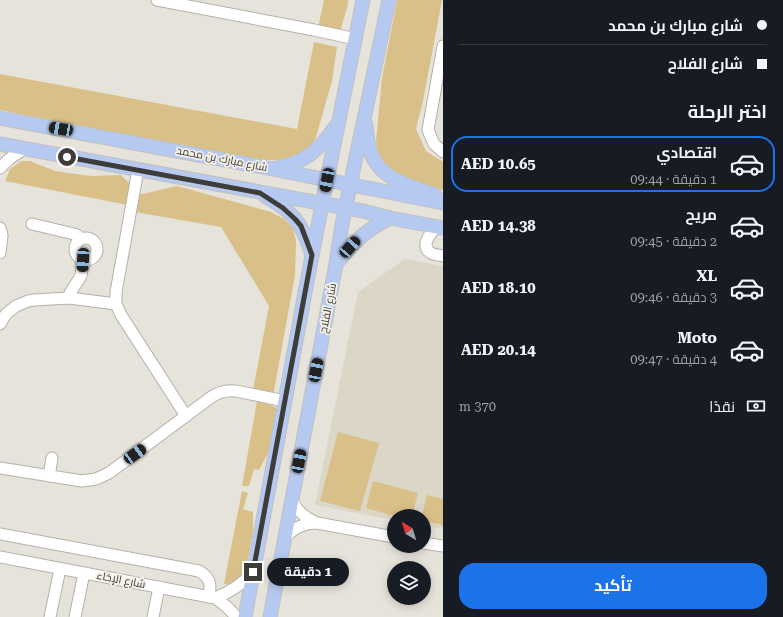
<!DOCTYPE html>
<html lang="ar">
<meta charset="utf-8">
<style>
body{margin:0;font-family:"Roboto Serif",Cairo,serif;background:#242831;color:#f1f3f6;direction:rtl;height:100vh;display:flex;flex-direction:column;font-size:15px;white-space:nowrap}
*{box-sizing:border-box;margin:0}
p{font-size:13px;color:#9ea1a6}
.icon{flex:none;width:22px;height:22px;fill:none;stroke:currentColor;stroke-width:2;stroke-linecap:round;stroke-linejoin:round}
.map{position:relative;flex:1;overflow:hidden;direction:ltr}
.sheet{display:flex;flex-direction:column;background:#171b24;width:340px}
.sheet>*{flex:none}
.hud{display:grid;align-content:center;height:88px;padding:0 16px;background:#171b24}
.needle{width:26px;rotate:322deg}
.tools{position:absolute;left:387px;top:509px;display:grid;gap:8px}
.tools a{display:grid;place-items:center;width:44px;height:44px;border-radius:50%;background:#171b24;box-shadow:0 2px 10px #0003;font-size:20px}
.end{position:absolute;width:18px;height:18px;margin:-9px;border:5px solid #3d3c39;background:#fff;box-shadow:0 0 0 2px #fff}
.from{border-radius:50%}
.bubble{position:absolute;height:28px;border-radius:14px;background:#171b24;box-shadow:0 2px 10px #0003;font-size:13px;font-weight:700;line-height:28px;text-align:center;direction:rtl}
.car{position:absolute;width:12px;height:24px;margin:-12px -6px;border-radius:5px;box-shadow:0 0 3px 1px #0007;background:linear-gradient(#222 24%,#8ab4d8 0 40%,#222 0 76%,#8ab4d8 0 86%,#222 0)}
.hud b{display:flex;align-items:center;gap:14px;height:38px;font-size:15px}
.hud b+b{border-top:1px solid #363941}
.hud i{width:10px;height:10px;background:#f1f3f6}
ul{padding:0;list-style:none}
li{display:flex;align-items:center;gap:12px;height:56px;margin:0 8px 6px;padding:0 8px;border:2px solid transparent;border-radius:16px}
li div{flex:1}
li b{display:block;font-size:15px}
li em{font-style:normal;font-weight:700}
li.on{border-color:#1a73e8}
li>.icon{width:36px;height:36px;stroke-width:1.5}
h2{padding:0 16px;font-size:18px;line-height:48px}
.pay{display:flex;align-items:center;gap:10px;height:44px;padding:0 16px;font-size:15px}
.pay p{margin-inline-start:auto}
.primary-button{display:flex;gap:8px;margin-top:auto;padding:8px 16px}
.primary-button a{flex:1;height:46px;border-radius:16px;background:#1a73e8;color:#fff;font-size:16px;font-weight:700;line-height:46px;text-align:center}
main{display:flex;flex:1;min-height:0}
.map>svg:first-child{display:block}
.built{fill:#dcd6c7}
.green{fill:#d9c088}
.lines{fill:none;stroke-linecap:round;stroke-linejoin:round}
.minor-casing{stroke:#b4b1a9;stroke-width:13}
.major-casing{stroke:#c1c1c0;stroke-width:15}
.minor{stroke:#fff;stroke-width:11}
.major{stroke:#b6c9f0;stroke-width:13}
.route{stroke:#3d3c39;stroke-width:5}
.labels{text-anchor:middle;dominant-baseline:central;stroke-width:3.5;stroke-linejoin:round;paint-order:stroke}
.street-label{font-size:11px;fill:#3d3c39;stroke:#f4f0e8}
</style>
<main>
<section class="sheet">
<div class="hud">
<b><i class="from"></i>شارع مبارك بن محمد</b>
<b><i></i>شارع الفلاح</b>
</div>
<h2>اختر الرحلة</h2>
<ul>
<li class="on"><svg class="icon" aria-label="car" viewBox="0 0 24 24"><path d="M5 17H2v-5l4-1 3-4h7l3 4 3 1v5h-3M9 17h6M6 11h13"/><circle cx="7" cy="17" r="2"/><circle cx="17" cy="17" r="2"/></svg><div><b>اقتصادي</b><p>1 دقيقة · 09:44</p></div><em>AED 10.65</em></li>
<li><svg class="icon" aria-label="car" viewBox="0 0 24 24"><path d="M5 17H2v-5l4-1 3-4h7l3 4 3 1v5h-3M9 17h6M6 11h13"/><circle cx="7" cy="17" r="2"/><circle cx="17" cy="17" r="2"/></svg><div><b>مريح</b><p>2 دقيقة · 09:45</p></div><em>AED 14.38</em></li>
<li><svg class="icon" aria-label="car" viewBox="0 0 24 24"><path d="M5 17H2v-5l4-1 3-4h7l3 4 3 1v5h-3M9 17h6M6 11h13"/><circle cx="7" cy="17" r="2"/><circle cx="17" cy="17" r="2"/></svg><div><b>XL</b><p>3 دقيقة · 09:46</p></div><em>AED 18.10</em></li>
<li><svg class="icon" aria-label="car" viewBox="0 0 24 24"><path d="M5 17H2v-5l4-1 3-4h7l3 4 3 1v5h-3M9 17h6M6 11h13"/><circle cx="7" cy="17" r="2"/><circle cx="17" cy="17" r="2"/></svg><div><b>Moto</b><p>4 دقيقة · 09:47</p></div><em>AED 20.14</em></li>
</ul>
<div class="pay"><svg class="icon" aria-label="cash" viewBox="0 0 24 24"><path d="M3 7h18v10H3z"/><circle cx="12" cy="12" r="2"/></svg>نقدًا<p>370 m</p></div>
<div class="primary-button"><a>تأكيد</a></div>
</section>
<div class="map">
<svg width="443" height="617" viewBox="0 0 443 617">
<rect width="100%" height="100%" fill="#e6e3db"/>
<!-- built -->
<path class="built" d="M405,259l38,7v263l-19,-3v-10h-30v4l-79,-15 43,-213z"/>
<!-- green -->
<g class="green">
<path d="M324,0h24v4l-8,28 -22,-4z"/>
<path d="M397,0h45l-19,101 -7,28 10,22 17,11v28l-44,-13 -10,-5 -12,-18 -1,-13 6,-63z"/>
<path d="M314,42l23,5 -5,34 -16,56 -5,10 -7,6 -20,7h-37l-247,-50v-36l297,55z"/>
<path d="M21,161h9l25,10 35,5 31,-1 9,9 -2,21 -123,-24 5,-12z"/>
<path d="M177,186l94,26 13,7 9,9 3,13 -1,34 -21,116 -3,3 -18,-4 16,-84 -48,-79 -86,-15 3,-17z"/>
<path d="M257,401l17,5 3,4 -7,39 -11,21 -5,-1 -5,17h-7z"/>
<path d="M338,432l41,11 -19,68 -40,-10z"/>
<path d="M373,481l45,12 -6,23h-18l-28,-8z"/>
<path d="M242,491l6,2 -5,16 10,3v19l-7,39 -7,8 -10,6h-5z"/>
<path d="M427,495l16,4v26l-19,-4v-5h-2z"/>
</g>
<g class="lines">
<!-- minor casing -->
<g class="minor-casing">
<g id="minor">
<path d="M157,0l157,30 42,9"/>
<path d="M443,46l-15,84 6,14 9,8"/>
<path d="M0,168l9,-9 15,-10"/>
<path d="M138,170l-22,122v12l5,11 65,101"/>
<path d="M32,224l42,10 3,1 3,3"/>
<path d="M438,226c-7,6 -19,20 -7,27 3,2 8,2 12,3"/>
<path d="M0,228l2,7 -2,18"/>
<circle cx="86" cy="249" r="11"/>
<path d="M69,298l1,-5 11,-17 2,-16"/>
<path d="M0,324l6,-10 10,-8 12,-5 6,-1 35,-2 47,6"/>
<path d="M0,468l82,13 14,-2 13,-6 101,-75c8,-6 16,-8 26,-7l49,10"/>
<path d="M49,476l3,-18"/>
<path d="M292,501c6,11 13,17 25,22l77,14"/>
<path d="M0,534l199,37c12,7 12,14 10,26"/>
<path d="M285,537c9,-9 19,-14 31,-14"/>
<path d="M424,543l19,3"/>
<path d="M0,557l215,41c8,5 15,11 21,19"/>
<path d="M215,598c15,-6 27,-13 38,-26"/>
<path d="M50,617l10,-48"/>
<path d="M75,617l9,-44"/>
<path d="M153,617l6,-30"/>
</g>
</g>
<!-- major casing -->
<g class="major-casing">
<g id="major">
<path d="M0,118l273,51 39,8 131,26"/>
<path d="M366,125c1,11 2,24 7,33 11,23 41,29 62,37"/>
<path d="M0,144l363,67 27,7 53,10"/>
<path d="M276,168c30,-6 42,-17 59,-41"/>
<path d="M265,196c13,8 29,17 36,32 5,8 8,18 11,27"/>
<path d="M336,264c18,-22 28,-33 54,-46"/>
<path d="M245,617l67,-362 51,-255"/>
<path d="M270,617l66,-353 6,-40 47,-224"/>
</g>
</g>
<!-- minor -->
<use href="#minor" class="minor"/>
<!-- major -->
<use href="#major" class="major"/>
</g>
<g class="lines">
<!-- route -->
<path class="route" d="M67,157l193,36 23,15 12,11 6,7 11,29 -59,317"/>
</g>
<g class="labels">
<!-- street labels -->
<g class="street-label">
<text transform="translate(222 159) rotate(11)">شارع مبارك بن محمد</text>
<text transform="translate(328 308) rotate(-79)">شارع الفلاح</text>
<text transform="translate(121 580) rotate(11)">شارع الإخاء</text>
</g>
</g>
</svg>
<div class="tools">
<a><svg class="needle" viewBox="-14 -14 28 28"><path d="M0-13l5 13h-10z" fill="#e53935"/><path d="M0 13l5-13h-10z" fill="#9ea1a6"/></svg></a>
<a><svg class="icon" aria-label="layers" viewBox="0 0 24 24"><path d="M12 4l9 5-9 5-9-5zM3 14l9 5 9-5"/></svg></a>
</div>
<i class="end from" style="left:67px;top:157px"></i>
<i class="end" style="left:253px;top:572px"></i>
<div class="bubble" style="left:267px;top:558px;width:82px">1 دقيقة</div>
<i class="car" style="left:61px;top:129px;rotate:280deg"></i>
<i class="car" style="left:327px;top:180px;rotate:191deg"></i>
<i class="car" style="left:350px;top:247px;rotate:42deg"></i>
<i class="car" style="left:83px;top:260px;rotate:183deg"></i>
<i class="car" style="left:316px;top:370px;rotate:11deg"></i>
<i class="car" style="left:135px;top:454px;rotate:54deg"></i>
<i class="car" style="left:299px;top:461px;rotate:11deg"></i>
</div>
</main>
